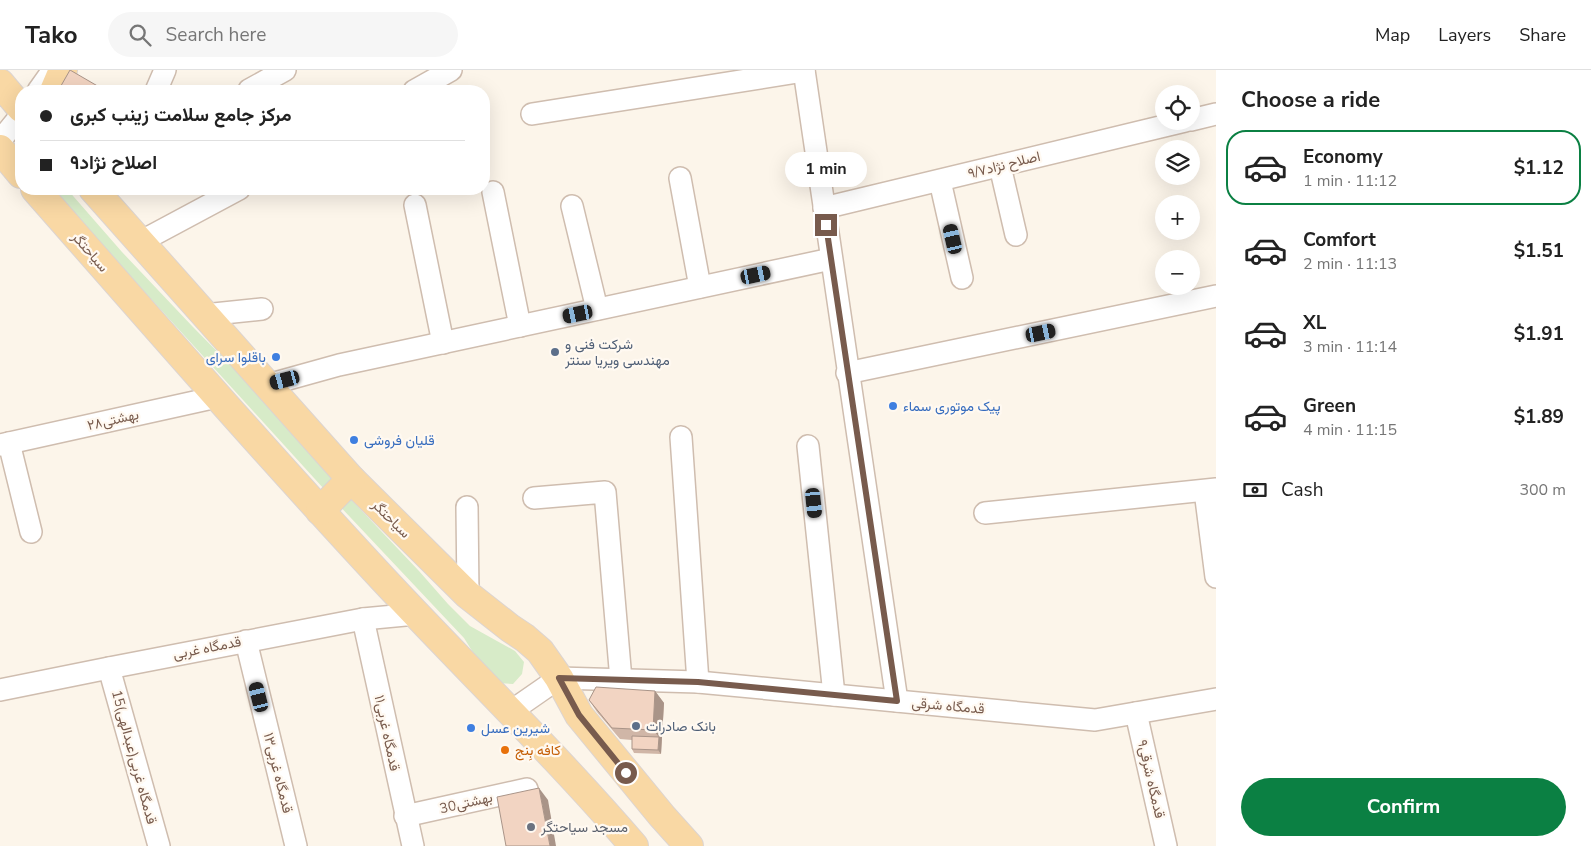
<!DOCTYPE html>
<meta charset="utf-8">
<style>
body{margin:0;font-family:"Nunito Sans",Vazirmatn,sans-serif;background:#f6f6f6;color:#222;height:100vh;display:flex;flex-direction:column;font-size:19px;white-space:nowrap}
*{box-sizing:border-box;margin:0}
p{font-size:16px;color:#767676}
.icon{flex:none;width:28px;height:28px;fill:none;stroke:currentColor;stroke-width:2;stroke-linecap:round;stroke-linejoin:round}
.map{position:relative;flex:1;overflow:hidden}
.drawer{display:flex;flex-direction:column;background:#fff;width:375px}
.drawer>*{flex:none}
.guide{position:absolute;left:15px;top:15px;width:475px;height:110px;border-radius:20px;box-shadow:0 5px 20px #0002;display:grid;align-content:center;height:110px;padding:0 25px;background:#fff}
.fabs{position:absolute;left:1155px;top:15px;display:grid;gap:10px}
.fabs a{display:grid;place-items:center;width:45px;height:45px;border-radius:50%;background:#fff;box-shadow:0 5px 20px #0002;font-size:25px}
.end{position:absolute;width:22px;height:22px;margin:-11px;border:6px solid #785b4d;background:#fff;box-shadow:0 0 0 2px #fff}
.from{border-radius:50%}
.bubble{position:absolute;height:35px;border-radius:18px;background:#fff;box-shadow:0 5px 20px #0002;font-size:16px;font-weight:700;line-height:35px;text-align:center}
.car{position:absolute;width:15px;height:30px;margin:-15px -8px;border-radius:6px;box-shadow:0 0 4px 1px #0007;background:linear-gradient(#222 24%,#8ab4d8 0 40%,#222 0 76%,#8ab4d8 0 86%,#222 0)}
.guide b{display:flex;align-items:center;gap:18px;height:48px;font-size:19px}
.guide b+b{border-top:1px solid #e0e0e0}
.guide i{width:12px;height:12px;background:#222}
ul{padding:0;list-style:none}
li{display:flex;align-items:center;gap:15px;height:75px;margin:0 10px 8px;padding:0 15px;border:2px solid transparent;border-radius:20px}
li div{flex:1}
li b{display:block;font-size:19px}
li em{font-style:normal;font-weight:700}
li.selected{border-color:#0b8043}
li>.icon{width:45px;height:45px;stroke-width:1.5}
h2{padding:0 25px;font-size:22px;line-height:60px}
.pay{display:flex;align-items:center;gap:12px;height:55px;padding:0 25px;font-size:19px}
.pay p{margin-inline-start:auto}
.button{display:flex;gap:10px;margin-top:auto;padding:10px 25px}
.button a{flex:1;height:58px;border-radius:30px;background:#0b8043;color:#fff;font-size:20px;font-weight:700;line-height:58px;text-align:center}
header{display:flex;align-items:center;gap:30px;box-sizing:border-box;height:70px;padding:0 25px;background:#fff;border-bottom:1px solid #e0e0e0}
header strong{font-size:24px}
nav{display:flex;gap:28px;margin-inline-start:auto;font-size:18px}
.search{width:350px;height:45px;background:#f6f6f6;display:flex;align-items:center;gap:12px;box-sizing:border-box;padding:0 18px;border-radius:28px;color:#767676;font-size:19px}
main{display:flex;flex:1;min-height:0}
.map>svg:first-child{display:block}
.green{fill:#d7ebc8}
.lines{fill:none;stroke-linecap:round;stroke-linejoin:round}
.minor-casing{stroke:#cfbdaf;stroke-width:24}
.major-casing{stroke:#dcd4d1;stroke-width:30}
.minor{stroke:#fff;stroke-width:21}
.major{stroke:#f9d8a4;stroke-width:28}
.wall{fill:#d0b6a7}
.shaded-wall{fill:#a99488}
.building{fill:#f2d4c2;stroke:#a99488}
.route{stroke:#785b4d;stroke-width:6}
.service-dot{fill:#5c6f8a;stroke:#fff9f1;stroke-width:2}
.shop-dot{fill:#3f7fe0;stroke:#fff9f1;stroke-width:2}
.food-dot{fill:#e8710a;stroke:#fff9f1;stroke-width:2}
.worship-dot{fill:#6b7280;stroke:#fff9f1;stroke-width:2}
.labels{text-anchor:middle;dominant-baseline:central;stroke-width:4.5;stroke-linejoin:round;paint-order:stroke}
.street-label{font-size:14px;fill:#785b4d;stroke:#fff9f1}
.service-label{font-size:14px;fill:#4e5e75;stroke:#fff9f1;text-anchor:start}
.shop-label{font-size:14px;fill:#366cbe;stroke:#fff9f1;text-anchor:start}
.food-label{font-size:14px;fill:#c56008;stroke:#fff9f1;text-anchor:start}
.worship-label{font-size:14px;fill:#5b616d;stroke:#fff9f1;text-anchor:start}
</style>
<header>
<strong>Tako</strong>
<div class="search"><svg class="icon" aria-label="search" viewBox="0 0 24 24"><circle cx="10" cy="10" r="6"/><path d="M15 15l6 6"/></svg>Search here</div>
<nav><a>Map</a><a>Layers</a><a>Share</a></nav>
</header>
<main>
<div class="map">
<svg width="1216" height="776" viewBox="0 0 1216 776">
<rect width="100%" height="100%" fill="#fcf5ea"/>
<!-- green -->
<path class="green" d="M51,119h16l55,63 71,75 67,68 84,97 75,79 29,33 22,22 45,25 9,11 -2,12 -9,10 -15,-1 -14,-13 -20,-32 -130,-138z"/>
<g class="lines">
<!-- minor casing -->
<g class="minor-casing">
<g id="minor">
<path d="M804,0l93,631"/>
<path d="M249,20l36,-20"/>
<path d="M38,21l15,-21"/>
<path d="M156,21l9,-21"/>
<path d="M414,21l37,-21"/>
<path d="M532,44l272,-43"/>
<path d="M1191,50l25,-6"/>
<path d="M0,71l21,-26"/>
<path d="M1000,96l16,69"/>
<path d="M680,108l20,109"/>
<path d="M940,111l22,97"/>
<path d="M493,122l27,134"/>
<path d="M415,135l28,138"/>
<path d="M572,136l25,103"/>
<path d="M824,138l361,-87"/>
<path d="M140,172l99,-53"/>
<path d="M204,245l58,-6"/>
<path d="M847,303l369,-77"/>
<path d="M267,315l72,-20 492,-106"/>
<path d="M681,367l17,245"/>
<path d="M9,373l22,89"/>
<path d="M0,375l217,-48"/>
<path d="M808,376l26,249"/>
<path d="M1205,421l11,86"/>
<path d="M534,428l71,-6 16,188"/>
<path d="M467,437l1,88"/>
<path d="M985,443l231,-24"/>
<path d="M363,549l50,227"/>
<path d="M246,571l50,205"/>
<path d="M109,598l50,178"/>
<path d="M0,620l109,-22 254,-49 53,-5"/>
<path d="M510,642l49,-34 139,4 397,38 121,-21"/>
<path d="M1136,643l30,133"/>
<path d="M405,746l122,-27"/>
</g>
</g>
<!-- major casing -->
<g class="major-casing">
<g id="major">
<path d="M0,13l21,25"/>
<path d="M54,21l9,-21"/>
<path d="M0,79l21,25"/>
<path d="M35,119c115,131 229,262 348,390 83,89 171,174 251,267"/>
<path d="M93,119l258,290 117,116 42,33 15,10 15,13 19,27 20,37 83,101 27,30"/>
<path d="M320,441l31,-32"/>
</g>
</g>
<!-- minor -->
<use href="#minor" class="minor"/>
<!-- major -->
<use href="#major" class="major"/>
</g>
<!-- wall -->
<path class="wall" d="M655,621l9,12 -3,51 -27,-1 -2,-4v-9l-12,-1 -23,-27 -8,-12z"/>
<!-- shaded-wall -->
<g class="shaded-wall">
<path d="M655,621l9,12 -3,51 -3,-4 1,-13 -6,-7z"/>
<path d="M539,718l9,12 8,46h-6z"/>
</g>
<!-- building -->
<g class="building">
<path d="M70,0l31,18 -2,3h-41z"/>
<path d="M596,617l59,4 -2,39 -41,-2 -23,-28z"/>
<path d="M632,666l27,1 -1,13 -26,-1z"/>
<path d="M539,718l11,58h-44l-9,-49z"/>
</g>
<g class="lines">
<!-- route -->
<path class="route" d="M626,703l-47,-58 -20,-37 139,4 199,19 -71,-476"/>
</g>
<!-- markers -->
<g class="service-dot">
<circle cx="555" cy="282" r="5"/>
<circle cx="636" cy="656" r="5"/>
</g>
<g class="shop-dot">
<circle cx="276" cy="287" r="5"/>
<circle cx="893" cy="336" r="5"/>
<circle cx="354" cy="370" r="5"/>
<circle cx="471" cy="658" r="5"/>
</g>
<circle class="food-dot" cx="505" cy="680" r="5"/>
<circle class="worship-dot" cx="531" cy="757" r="5"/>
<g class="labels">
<!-- street labels -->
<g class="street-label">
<text transform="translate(1004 95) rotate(-14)">اصلاح نژاد۹/۷</text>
<text transform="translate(90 182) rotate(49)">سیاحتگر</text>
<text transform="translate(113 350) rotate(-13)">۲۸بهشتی</text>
<text transform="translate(391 449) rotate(45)">سیاحتگر</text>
<text transform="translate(207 578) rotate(-11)">قدمگاه غربی</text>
<text transform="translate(948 636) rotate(5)">قدمگاه شرقی</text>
<text transform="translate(387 663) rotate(78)">قدمگاه غربی۱۱</text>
<text transform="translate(134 687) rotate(75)">15قدمگاه غربی(عبدالهی)</text>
<text transform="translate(278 703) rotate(76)">قدمگاه غربی۱۳</text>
<text transform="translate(1151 709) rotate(77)">قدمگاه شرقی۹</text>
<text transform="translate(466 733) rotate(-13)">30بهشتی</text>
</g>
<!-- service labels -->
<g class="service-label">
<text x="565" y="274">شرکت فنی و<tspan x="565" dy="16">مهندسی ویریا سنتر</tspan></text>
<text x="646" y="656">بانک صادرات</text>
</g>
<!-- shop labels -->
<g class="shop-label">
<text x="266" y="287" text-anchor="end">باقلوا سرای</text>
<text x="903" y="336">پیک موتوری سماء</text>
<text x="364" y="370">قلیان فروشی</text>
<text x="481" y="658">شیرین عسل</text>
</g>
<!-- food labels -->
<g class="food-label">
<text x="515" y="680">کافه بِنج</text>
</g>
<!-- worship labels -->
<g class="worship-label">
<text x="541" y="757">مسجد سیاحتگر</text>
</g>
</g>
</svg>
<div class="fabs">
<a><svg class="icon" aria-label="locate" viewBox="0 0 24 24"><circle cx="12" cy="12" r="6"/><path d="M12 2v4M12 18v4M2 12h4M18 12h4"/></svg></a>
<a><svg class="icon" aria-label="layers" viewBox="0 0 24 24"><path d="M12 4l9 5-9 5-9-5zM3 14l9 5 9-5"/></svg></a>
<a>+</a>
<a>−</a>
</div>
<i class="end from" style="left:626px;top:703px"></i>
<i class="end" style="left:826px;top:155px"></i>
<div class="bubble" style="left:785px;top:82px;width:82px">1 min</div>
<i class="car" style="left:953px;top:169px;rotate:347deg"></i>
<i class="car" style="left:756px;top:205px;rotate:78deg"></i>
<i class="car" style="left:578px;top:244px;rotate:258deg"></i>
<i class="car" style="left:1041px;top:263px;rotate:78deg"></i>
<i class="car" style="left:285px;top:310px;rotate:255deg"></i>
<i class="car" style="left:814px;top:433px;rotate:174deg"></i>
<i class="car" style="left:259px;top:627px;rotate:346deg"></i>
<div class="guide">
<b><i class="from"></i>مرکز جامع سلامت زینب کبری</b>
<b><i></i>اصلاح نژاد۹</b>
</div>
</div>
<section class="drawer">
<h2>Choose a ride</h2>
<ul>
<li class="selected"><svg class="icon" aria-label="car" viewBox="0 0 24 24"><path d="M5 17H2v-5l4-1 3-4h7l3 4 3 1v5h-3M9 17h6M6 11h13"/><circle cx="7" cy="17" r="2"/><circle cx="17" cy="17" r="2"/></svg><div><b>Economy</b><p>1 min · 11:12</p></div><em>$1.12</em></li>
<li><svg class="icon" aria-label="car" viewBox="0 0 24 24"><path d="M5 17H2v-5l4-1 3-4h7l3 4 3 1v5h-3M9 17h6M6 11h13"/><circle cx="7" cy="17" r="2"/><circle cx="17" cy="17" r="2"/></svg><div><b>Comfort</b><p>2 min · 11:13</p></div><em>$1.51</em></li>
<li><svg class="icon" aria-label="car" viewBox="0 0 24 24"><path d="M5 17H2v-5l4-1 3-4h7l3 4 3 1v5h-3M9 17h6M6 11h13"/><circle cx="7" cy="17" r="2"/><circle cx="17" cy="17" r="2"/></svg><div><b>XL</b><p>3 min · 11:14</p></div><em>$1.91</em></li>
<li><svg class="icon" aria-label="car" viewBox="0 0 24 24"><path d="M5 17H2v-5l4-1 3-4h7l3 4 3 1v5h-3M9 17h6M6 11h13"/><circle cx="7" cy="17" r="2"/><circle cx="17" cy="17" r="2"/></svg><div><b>Green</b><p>4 min · 11:15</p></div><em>$1.89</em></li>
</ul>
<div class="pay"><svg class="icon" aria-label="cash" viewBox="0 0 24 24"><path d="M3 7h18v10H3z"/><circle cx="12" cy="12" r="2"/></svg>Cash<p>300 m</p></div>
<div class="button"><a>Confirm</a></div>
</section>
</main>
